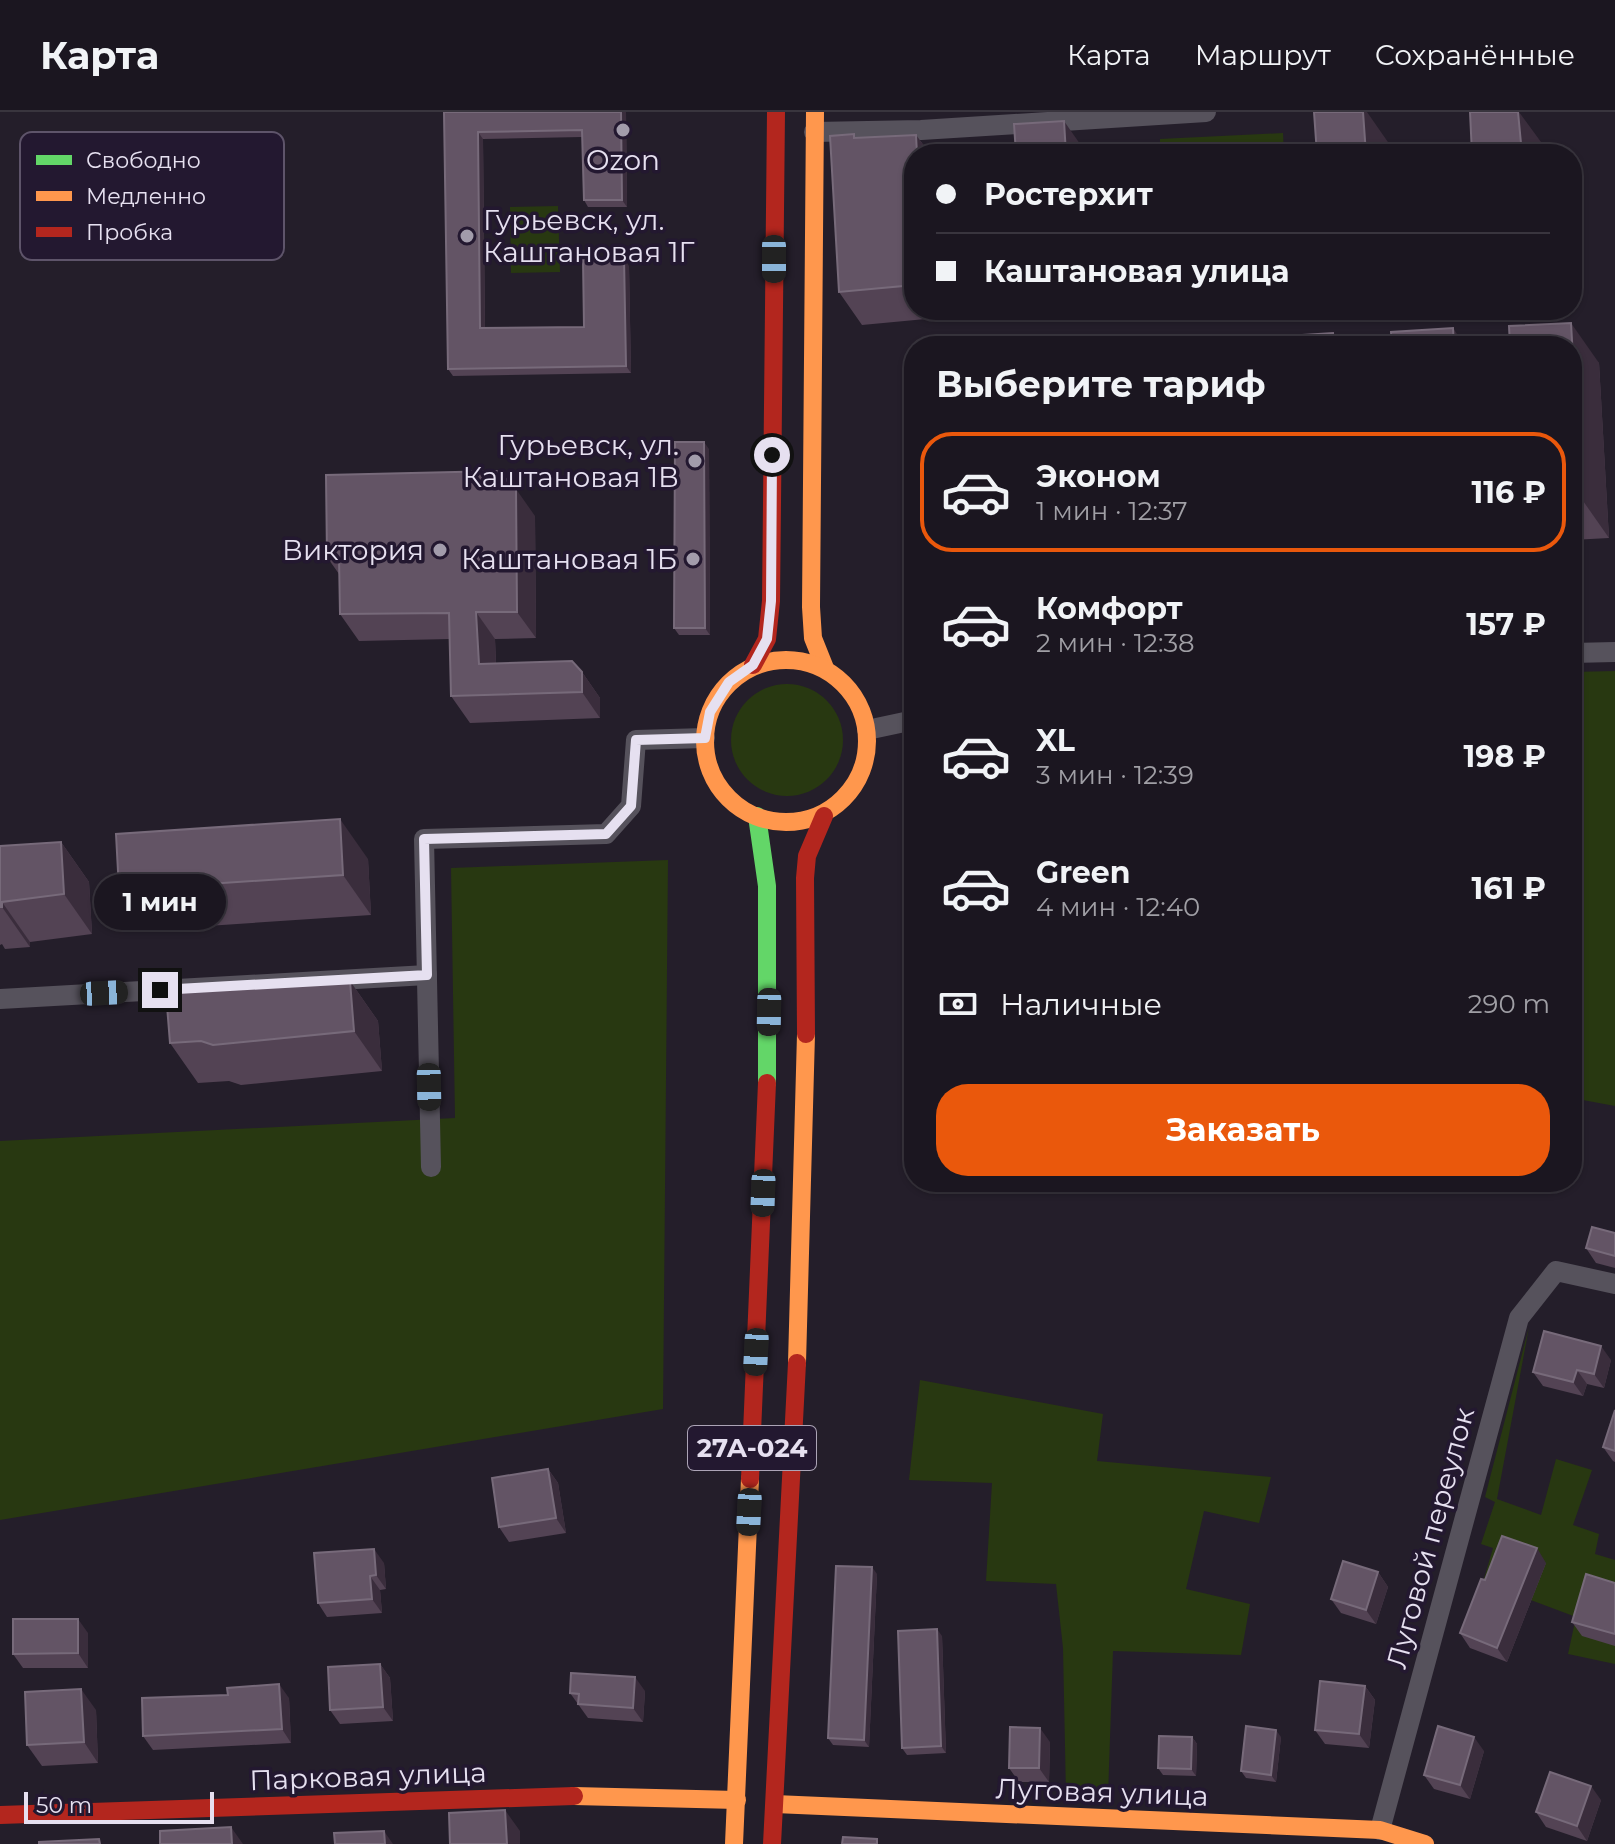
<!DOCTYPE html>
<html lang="ru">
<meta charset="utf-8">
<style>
body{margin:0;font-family:Montserrat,sans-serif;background:#241f29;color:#f1f3f6;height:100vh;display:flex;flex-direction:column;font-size:30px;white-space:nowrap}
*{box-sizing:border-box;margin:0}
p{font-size:26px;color:#a09fa5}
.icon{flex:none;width:44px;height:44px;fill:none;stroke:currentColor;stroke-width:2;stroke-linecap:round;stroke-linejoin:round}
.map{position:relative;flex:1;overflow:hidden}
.sheet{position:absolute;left:904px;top:224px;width:678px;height:856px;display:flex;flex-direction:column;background:#1b1620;border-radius:32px;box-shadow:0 2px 6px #0004,0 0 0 2px #39353e}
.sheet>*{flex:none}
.guide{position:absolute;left:904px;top:32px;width:678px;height:176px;border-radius:32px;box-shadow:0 2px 6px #0004,0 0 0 2px #39353e;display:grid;align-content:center;height:176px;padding:0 32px;background:#1b1620}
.scale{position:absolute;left:24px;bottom:20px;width:190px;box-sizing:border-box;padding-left:8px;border:4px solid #e6e0f0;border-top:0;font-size:22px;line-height:28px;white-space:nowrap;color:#e6e0f0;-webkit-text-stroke:6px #231830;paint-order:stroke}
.end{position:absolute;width:36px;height:36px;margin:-18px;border:10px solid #e6e0f0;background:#111;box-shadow:0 0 0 4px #111}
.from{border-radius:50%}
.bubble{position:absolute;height:56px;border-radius:28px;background:#1b1620;box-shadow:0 2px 6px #0004,0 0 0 2px #39353e;font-size:26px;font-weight:700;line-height:56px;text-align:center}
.car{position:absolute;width:24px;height:48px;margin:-24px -12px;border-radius:10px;box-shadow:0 0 6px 2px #0007;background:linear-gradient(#222 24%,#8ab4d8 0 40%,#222 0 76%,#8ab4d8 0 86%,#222 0)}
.guide b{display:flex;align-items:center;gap:28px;height:76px;font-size:30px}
.guide b+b{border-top:2px solid #39353e}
.guide i{width:20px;height:20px;background:#f1f3f6}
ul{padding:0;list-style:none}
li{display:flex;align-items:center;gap:24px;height:120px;margin:0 16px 12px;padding:0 16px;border:4px solid transparent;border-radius:32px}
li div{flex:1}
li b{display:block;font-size:30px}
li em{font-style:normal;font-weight:700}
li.active{border-color:#ea580c}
li>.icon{width:72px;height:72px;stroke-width:1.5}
h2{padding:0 32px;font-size:36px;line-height:96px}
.pay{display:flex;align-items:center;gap:20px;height:88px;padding:0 32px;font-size:30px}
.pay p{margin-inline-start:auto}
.cta{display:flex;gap:16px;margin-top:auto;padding:16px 32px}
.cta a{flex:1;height:92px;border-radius:32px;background:#ea580c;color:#fff;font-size:32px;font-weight:700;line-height:92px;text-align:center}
header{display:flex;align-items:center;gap:48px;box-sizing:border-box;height:112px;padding:0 40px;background:#1b1620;border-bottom:2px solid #39353e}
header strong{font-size:38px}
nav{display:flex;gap:44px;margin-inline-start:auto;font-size:28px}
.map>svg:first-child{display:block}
.green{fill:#283811}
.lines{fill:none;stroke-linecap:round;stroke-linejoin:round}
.street{stroke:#56525c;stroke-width:20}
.fast{stroke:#63d668;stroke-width:18}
.slow{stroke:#ff974d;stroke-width:18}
.jam{stroke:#b3261e;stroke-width:18}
.wall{fill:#534354}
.shaded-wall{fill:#3a2d3c}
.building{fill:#635465;stroke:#776a7a;stroke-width:2}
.route{stroke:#e6e0f0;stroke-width:10}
.poi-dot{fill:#a29cab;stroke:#231830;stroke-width:3}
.labels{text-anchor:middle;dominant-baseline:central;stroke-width:7;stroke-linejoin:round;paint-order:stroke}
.shield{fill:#231830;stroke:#aca4b6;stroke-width:2}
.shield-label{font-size:26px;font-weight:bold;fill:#e6e0f0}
.poi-label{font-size:28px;fill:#e6e0f0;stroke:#231830;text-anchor:end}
.street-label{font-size:28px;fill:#e6e0f0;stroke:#231830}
.key{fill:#231830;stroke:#5e546a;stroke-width:2}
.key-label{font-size:22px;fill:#e6e0f0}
</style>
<header>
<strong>Карта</strong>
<nav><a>Карта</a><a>Маршрут</a><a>Сохранённые</a></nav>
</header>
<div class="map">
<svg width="1615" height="1732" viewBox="0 0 1615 1732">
<rect width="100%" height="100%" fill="#241e2a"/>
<!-- green -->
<g class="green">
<path d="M1283,21l1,21h-124v-15z"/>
<path d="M558,94l2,66 -49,1 -1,-66z"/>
<path d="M1615,559v435l-43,-8v-426z"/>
<circle cx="787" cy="628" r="56"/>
<path d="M668,748l-5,549 -663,111v-379l455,-23 -4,-250z"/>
<path d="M1529,1215l-32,172 44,16 15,-56 36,11 -19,55 26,9 -4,20 20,6v104l-47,-10 8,-37 -93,-35 10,-34 -12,-4 14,-42 -10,-5z"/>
<path d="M920,1268l183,34 -6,47 174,16 -12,46 -55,-12 -18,78 64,15 -9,51 -128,-4 -5,145 -42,-1 -3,-147 -7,-64 -70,-3 6,-98 -83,-3z"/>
</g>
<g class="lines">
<!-- street -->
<g class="street">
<path d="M814,20l107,-2 285,-18"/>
<path d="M1572,541l43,-1"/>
<path d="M867,618l47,-10"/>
<path d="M0,887l427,-24"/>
<path d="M431,1055l-7,-328 182,-5 25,-28 5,-66 69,-2"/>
<path d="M1380,1718l139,-512 37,-47 59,13"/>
</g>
<!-- fast -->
<path class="fast" d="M757,704l10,70v197"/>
<!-- slow -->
<g class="slow">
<path d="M815,0l-4,495 2,31 12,30"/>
<circle cx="786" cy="629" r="81"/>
<path d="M797,1251l9,-329"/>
<path d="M574,1684l163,4"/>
<path d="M775,1692l605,26 45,14"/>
<path d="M734,1732l16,-365"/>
</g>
<!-- jam -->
<g class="jam">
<path d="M753,553l14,-26 4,-38 5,-489"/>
<path d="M806,922l-1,-156 2,-22 17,-40"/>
<path d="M750,1367l17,-396"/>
<path d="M0,1703l574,-19"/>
<path d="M772,1732l25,-481"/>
</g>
</g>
<!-- wall -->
<g class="wall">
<path d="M444,0h182l1,95h-39l-4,-7 -2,-63 -99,2 2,189 99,-1 45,-61 2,107 -178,3 -5,-7z"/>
<path d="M916,23l14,19h-16v156h33v7l-85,8 -23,-33 18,-154z"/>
<path d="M1572,234l27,17 10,175 -37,2z"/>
<path d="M709,337l1,186h-31l-5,-7z"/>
<path d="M535,404l1,122 -41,1 1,25 86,8 18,26v20l-130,5 -19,-27 -1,-57 -91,2 -19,-27 -1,-40 -12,-17z"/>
<path d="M61,730l28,40 3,52 -62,8v5l-25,2 -3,-5 -2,1v-99z"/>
<path d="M368,747l3,56 -224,15 -28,-40z"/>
<path d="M350,869l28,40 4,50 -141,14 -12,-4 -31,2 -28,-40z"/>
<path d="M1615,1121v35l-19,-5 -10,-15z"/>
<path d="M1611,1248l-7,28 -17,-4 -4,12 -40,-10 -10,-14z"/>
<path d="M1615,1298v52l-2,-1 -10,-14z"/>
<path d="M548,1357l10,14 8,50 -57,9 -10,-15z"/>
<path d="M384,1451l2,26 -6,1 2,23 -55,4 -9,-14z"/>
<path d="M1546,1451l-39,99 -37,-14 -10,-15 25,-53z"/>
<path d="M1378,1460l10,15 -12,37 -35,-11 -10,-14z"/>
<path d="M877,1462l-8,173 -36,-2 -5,-7z"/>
<path d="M1615,1471v63l-33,-10 -10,-14z"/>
<path d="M88,1521v35h-65l-10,-14z"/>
<path d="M942,1524l4,117 -39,2 -5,-7z"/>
<path d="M380,1552l10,14 3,43 -53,3 -10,-14z"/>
<path d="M1365,1574l10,14 -6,48 -44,-4 -10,-14z"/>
<path d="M645,1579l-2,31 -55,-4 -18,-25z"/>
<path d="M289,1586l2,45 -138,7 -10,-14z"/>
<path d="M96,1598l2,53 -56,3 -15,-21z"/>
<path d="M1192,1625l5,7 -1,32 -33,-1 -5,-7z"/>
<path d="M1281,1625l-5,45 -30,-4 -5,-7z"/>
<path d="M1050,1630l-1,40h-30l-10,-14z"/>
<path d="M1484,1639l-14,48 -36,-10 -10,-14z"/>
<path d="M1601,1688l-14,41 -41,-14 -10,-15z"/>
</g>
<!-- shaded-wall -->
<g class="shaded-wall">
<path d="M621,0h5l1,95 -5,-7z"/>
<path d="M1363,0h4l23,33 1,9h-25z"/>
<path d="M1513,0h6l22,30v3l5,9h-24z"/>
<path d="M1064,9l23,33h-21z"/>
<path d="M478,20l5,7 2,197 -5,-8z"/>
<path d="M916,23l14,19h-13z"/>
<path d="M1233,31l8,11h-8z"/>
<path d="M624,146l5,8 2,107 -5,-7z"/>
<path d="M1571,211l28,40 10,175 -28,-40z"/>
<path d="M1453,216l12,18h-11z"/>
<path d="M1333,221l9,13h-8z"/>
<path d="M704,330l5,7 1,186 -5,-7z"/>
<path d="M516,377l19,27 1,122 -19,-26z"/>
<path d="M476,500l19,27 2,52 -18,-27z"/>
<path d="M582,560l18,26v20l-18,-26z"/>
<path d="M340,707l28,40 3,56 -28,-40z"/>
<path d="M61,730l28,40 3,52 -28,-40z"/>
<path d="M2,790l28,40v5l-28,-40z"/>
<path d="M350,869l28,40 4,50 -28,-40z"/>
<path d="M1601,1234l10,14 -7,28 -10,-14z"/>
<path d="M1577,1258l10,14 -4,12 -10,-14z"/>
<path d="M548,1357l10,14 8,50 -10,-15z"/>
<path d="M1537,1436l9,15 -39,99 -10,-14z"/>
<path d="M374,1437l10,14 2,26 -10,-14z"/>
<path d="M872,1455l5,7 -8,173 -5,-7z"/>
<path d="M1378,1460l10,15 -12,37 -10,-14z"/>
<path d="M370,1464l10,14 2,23 -10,-14z"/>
<path d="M78,1507l10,14v35l-10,-15z"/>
<path d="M937,1517l5,7 4,117 -5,-7z"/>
<path d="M380,1552l10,14 3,43 -10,-14z"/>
<path d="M635,1565l10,14 -2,31 -10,-14z"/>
<path d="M279,1572l10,14 2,45 -9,-14z"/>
<path d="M1365,1574l10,14 -6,48 -10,-14z"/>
<path d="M81,1577l15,21 2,53 -14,-21z"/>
<path d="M1040,1616l10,14 -1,40 -10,-14z"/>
<path d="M1276,1618l5,7 -5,45 -5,-7z"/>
<path d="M1192,1625l5,7 -1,32 -5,-7z"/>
<path d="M1474,1625l10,14 -14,48 -10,-14z"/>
<path d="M1591,1674l10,14 -14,41 -10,-15z"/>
<path d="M505,1698l15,21v13h-13z"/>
<path d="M231,1715l12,17h-11z"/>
<path d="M384,1719l9,13h-8z"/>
</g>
<!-- building -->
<g class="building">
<path d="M444,0h177l1,88h-38l-2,-70 -104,2 2,196 104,-1 -1,-68 41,-1 2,108 -178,3z"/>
<path d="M1314,0h49l3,42h-49z"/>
<path d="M1470,0h48l4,42h-50z"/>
<path d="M1064,9l2,33h-50l-2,-30z"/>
<path d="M854,22v4l62,-3 1,19h-3v131l-75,7 -9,-156z"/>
<path d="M1233,31v11h-40v-10z"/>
<path d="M1571,211l10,175 -9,1v-153h-62l-1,-20z"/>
<path d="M1453,216l1,18h-62l-1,-14z"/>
<path d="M1333,221l1,13h-62l-1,-9z"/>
<path d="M675,330h29l1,186h-31z"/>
<path d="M498,359l18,18 1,123h-41l3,52 93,-3 10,11v20l-131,4 -2,-83 -109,1 -1,-57h-12l-1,-82z"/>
<path d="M340,707l3,56 -224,15 -3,-56z"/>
<path d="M61,730l3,52 -62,8v5h-2v-61z"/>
<path d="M350,869l4,50 -141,14 -12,-4 -31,2 -4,-50z"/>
<path d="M1592,1115l23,6v23l-29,-8z"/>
<path d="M1544,1219l57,15 -7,28 -17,-4 -4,12 -40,-10z"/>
<path d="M1615,1298v41l-12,-4z"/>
<path d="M548,1357l8,49 -57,9 -7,-49z"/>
<path d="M1502,1424l35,12 -40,100 -37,-15 21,-54 4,1z"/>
<path d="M374,1437l2,26 -6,1 2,23 -54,4 -4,-50z"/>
<path d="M1343,1449l35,11 -12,38 -35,-11z"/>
<path d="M836,1454l36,1 -8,173 -36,-2z"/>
<path d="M1586,1462l29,9v51l-43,-12z"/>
<path d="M13,1507h65v34l-65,1z"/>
<path d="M937,1517l4,117 -39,2 -4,-117z"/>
<path d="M380,1552l3,43 -53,3 -2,-43z"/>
<path d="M571,1561l64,4 -2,31 -55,-4 1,-10 -9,-1z"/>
<path d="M1320,1569l45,5 -6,48 -44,-4z"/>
<path d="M279,1572l3,45 -139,7 -1,-38 86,-3 -1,-7z"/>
<path d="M81,1577l3,53 -57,3 -2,-53z"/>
<path d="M1246,1614l30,4 -5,45 -30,-4z"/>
<path d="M1438,1614l36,11 -14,48 -36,-10z"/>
<path d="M1010,1615l30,1 -1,40h-30z"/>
<path d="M1159,1624l33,1 -1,32 -33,-1z"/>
<path d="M1550,1660l41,14 -14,40 -41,-14z"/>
<path d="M505,1698l2,34h-57l-1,-31z"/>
<path d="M231,1715l1,17h-72v-13z"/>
<path d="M384,1719l1,13h-50l-1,-11z"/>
<path d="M843,1725l34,2v5h-35z"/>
<path d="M99,1727l1,5h-61v-2z"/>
</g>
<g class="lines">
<!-- route -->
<path class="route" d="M160,878l267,-15 -3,-136 182,-5 25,-28 5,-66 69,-2 5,-26 19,-30 24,-17 14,-26 4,-38 1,-146"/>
</g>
<!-- markers -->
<g class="poi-dot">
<circle cx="623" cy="18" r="8"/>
<circle cx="467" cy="124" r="8"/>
<circle cx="695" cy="349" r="8"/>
<circle cx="440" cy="438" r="8"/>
<circle cx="693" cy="447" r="8"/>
</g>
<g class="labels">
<!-- shield labels -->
<rect class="shield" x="688" y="1314" width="128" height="44" rx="6"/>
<g class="shield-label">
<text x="752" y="1336">27А-024</text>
</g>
<!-- poi labels -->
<g class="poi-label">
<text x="623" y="48" text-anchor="middle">Ozon</text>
<text x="483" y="108" text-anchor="start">Гурьевск, ул.<tspan x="483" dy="32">Каштановая 1Г</tspan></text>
<text x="679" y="333">Гурьевск, ул.<tspan x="679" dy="32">Каштановая 1В</tspan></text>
<text x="424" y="438">Виктория</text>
<text x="677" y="447">Каштановая 1Б</text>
</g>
<!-- street labels -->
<g class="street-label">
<text transform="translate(1430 1426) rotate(-75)">Луговой переулок</text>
<text transform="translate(368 1664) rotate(-2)">Парковая улица</text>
<text transform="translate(1102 1680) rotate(2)">Луговая улица</text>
</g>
</g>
<!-- legend -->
<rect x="20" y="20" width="264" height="128" rx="12" class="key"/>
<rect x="36" y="43" width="36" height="10" fill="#63d668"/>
<rect x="36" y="79" width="36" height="10" fill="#ff974d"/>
<rect x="36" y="115" width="36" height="10" fill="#b3261e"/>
<g class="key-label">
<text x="86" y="56">Свободно</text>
<text x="86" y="92">Медленно</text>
<text x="86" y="128">Пробка</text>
</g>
</svg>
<div class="scale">50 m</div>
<i class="end from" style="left:772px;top:343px"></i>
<i class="end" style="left:160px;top:878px"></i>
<div class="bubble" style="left:94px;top:762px;width:132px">1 мин</div>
<i class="car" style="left:774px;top:147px;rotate:180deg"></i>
<i class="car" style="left:104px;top:881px;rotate:87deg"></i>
<i class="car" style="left:769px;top:900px;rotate:181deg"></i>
<i class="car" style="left:429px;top:975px;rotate:179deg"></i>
<i class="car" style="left:763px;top:1081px;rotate:182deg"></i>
<i class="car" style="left:756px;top:1240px;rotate:183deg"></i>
<i class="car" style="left:749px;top:1400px;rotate:183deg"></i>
<div class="guide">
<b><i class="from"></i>Ростерхит</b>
<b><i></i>Каштановая улица</b>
</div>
<section class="sheet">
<h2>Выберите тариф</h2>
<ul>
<li class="active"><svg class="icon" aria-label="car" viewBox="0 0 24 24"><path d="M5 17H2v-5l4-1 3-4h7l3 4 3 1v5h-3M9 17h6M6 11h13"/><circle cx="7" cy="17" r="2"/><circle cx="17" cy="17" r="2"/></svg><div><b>Эконом</b><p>1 мин · 12:37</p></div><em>116 ₽</em></li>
<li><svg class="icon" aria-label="car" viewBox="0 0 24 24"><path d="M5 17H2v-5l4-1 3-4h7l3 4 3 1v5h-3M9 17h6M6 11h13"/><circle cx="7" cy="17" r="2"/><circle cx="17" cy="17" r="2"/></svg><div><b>Комфорт</b><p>2 мин · 12:38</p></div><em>157 ₽</em></li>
<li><svg class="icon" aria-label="car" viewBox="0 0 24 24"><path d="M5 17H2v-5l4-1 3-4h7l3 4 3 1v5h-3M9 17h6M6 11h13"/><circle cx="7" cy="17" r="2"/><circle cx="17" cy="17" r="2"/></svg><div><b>XL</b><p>3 мин · 12:39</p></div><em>198 ₽</em></li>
<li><svg class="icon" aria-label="car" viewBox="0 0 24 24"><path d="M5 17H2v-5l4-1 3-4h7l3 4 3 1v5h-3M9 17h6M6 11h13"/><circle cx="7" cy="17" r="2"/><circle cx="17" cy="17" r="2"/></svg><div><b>Green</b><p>4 мин · 12:40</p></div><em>161 ₽</em></li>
</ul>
<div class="pay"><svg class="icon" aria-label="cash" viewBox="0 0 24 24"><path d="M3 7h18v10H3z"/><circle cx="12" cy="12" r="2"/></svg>Наличные<p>290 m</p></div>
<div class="cta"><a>Заказать</a></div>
</section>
</div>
